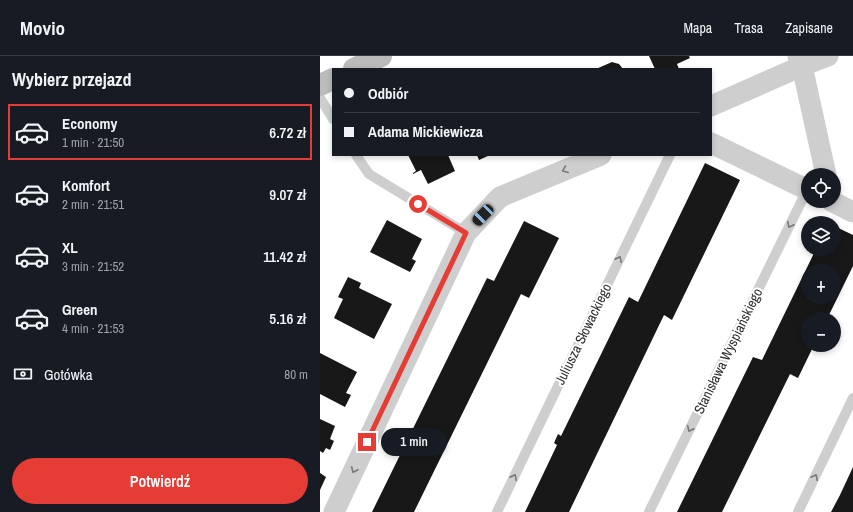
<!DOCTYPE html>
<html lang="pl">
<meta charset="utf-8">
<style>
body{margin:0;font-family:"Archivo Narrow",sans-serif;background:#20242c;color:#f1f3f6;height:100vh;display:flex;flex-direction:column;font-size:15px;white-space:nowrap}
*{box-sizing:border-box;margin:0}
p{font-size:13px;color:#9ea1a6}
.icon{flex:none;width:22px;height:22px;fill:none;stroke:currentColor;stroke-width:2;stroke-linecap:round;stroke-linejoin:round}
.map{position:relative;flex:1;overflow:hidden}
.drawer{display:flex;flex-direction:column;background:#171b24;width:320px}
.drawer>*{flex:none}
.banner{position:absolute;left:12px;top:12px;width:380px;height:88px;border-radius:0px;box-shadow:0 2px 6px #0003;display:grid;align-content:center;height:88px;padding:0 12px;background:#171b24}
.buttons{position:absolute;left:481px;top:112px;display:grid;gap:8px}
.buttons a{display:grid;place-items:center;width:40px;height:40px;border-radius:50%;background:#171b24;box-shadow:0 2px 6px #0003;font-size:20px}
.end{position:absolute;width:18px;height:18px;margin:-9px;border:5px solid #e53c35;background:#fff;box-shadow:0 0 0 2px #fff}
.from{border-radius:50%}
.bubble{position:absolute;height:28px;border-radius:14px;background:#171b24;box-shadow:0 2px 6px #0003;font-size:13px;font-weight:600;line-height:28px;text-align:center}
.car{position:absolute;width:12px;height:24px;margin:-12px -6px;border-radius:5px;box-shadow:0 0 3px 1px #0007;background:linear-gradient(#222 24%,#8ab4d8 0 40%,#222 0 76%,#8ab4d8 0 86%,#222 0)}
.banner b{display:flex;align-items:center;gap:14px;height:38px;font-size:15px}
.banner b+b{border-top:1px solid #363941}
.banner i{width:10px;height:10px;background:#f1f3f6}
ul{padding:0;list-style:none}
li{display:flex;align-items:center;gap:12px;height:56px;margin:0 8px 6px;padding:0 4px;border:2px solid transparent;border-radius:0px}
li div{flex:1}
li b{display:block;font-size:15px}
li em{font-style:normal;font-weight:600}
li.active{border-color:#e53c35}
li>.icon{width:36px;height:36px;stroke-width:1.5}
h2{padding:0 12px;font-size:18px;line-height:48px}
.pay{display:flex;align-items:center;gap:10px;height:44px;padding:0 12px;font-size:15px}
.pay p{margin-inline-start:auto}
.primary-button{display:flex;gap:8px;margin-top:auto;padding:8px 12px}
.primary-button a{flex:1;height:46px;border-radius:24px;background:#e53c35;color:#fff;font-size:16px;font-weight:600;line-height:46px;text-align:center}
header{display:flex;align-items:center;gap:24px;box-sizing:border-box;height:56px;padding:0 20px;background:#171b24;border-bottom:1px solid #363941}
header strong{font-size:19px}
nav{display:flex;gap:22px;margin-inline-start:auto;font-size:14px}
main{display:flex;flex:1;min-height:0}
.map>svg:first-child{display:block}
.building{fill:#181818;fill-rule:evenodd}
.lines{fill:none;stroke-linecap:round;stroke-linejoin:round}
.service{stroke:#cecece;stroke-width:10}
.minor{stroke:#cecece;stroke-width:21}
.secondary{stroke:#bbb;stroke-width:22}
.oneway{stroke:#787878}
.route{stroke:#e53c35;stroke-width:5}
.labels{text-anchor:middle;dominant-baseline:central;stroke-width:4;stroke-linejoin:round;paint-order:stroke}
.street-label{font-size:14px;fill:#313131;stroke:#fff}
</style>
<header>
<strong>Movio</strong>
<nav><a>Mapa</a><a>Trasa</a><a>Zapisane</a></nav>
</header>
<main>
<section class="drawer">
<h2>Wybierz przejazd</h2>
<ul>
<li class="active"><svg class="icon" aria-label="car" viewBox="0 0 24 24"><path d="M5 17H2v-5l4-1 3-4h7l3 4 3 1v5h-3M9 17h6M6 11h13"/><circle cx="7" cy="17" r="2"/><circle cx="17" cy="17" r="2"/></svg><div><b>Economy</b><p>1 min · 21:50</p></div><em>6.72 zł</em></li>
<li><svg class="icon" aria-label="car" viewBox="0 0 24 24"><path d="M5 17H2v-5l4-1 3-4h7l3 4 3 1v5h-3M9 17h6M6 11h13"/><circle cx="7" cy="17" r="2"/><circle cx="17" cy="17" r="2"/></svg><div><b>Komfort</b><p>2 min · 21:51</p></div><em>9.07 zł</em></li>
<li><svg class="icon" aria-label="car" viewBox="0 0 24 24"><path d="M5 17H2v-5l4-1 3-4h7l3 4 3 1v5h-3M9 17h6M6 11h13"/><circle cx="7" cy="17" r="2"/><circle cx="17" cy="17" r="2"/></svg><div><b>XL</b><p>3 min · 21:52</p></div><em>11.42 zł</em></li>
<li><svg class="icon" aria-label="car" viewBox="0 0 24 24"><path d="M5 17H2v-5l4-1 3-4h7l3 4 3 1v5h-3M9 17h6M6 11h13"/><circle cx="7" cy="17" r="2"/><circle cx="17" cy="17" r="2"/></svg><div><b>Green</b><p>4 min · 21:53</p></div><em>5.16 zł</em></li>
</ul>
<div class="pay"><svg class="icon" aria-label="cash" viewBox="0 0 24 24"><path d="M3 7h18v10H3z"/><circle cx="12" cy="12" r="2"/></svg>Gotówka<p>80 m</p></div>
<div class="primary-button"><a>Potwierdź</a></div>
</section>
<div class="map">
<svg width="533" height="456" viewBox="0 0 533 456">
<rect width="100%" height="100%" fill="#fff"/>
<!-- building -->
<g class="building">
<path d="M329,0h40l1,2 -13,6 2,5h-24z"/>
<path d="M292,6l7,2 4,5h-27z"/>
<path d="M88,99h40l7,16 -27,13 -7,-14 -8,4v-1l3,-2z"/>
<path d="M157,99h13l-11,5z"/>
<path d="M385,107l35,17 -68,140 -8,-5 -95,197h-44l32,-67 -3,-2 4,-9 3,2 68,-139 9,5z"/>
<path d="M67,164l35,19 -10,20 4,2 -6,11 -40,-20z"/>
<path d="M204,165l35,17 -30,60 -8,-4 -107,218h-42l115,-234 7,3z"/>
<path d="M514,170l19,9v31l-26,53h-19v26h6l-16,33 -8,-4 -68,138h-45l76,-155 9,3 54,-111h18zM488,215h26v26h-26z"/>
<path d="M28,221l13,6 -2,5 33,16 -18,35 -40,-21 9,-19 -5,-2z"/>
<path d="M0,297l37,19 -11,21 5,2 -6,12 -25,-13z"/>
<path d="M0,363l15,7 -5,13 4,2 -4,9 -4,-2 -3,5 -3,-2z"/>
<path d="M533,411v45h-22l9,-17z"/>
<path d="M0,417l6,4 -6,13z"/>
</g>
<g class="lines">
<!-- service -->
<g class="service">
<path d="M0,42l13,21"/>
<path d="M36,99l13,19 97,59"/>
<path d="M177,456l173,-357"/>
<path d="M329,456l158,-322"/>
<path d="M478,456l55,-114"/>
</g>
<!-- minor -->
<g class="minor">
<path d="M478,0l4,10 24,109"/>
<path d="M391,50l91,-40 26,-10"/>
<path d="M391,87l97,47"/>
<path d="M511,145l22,11"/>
<path d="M14,456l132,-279 34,-36 101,-42"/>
</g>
<!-- secondary -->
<g class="secondary">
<path d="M34,13l27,-13"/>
<path d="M0,29l13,-6"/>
</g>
</g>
<!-- one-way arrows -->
<defs><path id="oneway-chevron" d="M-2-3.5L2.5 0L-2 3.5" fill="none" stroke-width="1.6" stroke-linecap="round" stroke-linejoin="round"/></defs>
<g class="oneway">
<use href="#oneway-chevron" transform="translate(245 114) rotate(157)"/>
<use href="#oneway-chevron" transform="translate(470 169) rotate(116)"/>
<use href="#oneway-chevron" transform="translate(299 203) rotate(-64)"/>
<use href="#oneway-chevron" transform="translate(370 373) rotate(116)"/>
<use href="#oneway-chevron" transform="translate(34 414) rotate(115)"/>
<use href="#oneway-chevron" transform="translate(194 421) rotate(-64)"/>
<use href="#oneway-chevron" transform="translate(495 421) rotate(-64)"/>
</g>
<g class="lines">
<!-- route -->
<path class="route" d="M47,386l99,-209 -48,-29"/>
</g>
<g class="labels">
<!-- street labels -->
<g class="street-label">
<text transform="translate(263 278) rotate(-64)">Juliusza Słowackiego</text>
<text transform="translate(408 295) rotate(-64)">Stanisława Wyspiańskiego</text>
</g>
</g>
</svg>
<div class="buttons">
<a><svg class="icon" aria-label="locate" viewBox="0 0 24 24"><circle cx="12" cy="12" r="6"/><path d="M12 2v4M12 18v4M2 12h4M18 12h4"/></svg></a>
<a><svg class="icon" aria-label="layers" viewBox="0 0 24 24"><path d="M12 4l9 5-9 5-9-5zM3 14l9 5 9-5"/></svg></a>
<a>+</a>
<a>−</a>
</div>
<i class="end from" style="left:98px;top:148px"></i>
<i class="end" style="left:47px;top:386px"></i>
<div class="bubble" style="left:61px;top:372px;width:66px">1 min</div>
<i class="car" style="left:163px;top:159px;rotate:224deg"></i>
<div class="banner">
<b><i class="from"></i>Odbiór</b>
<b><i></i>Adama Mickiewicza</b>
</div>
</div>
</main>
